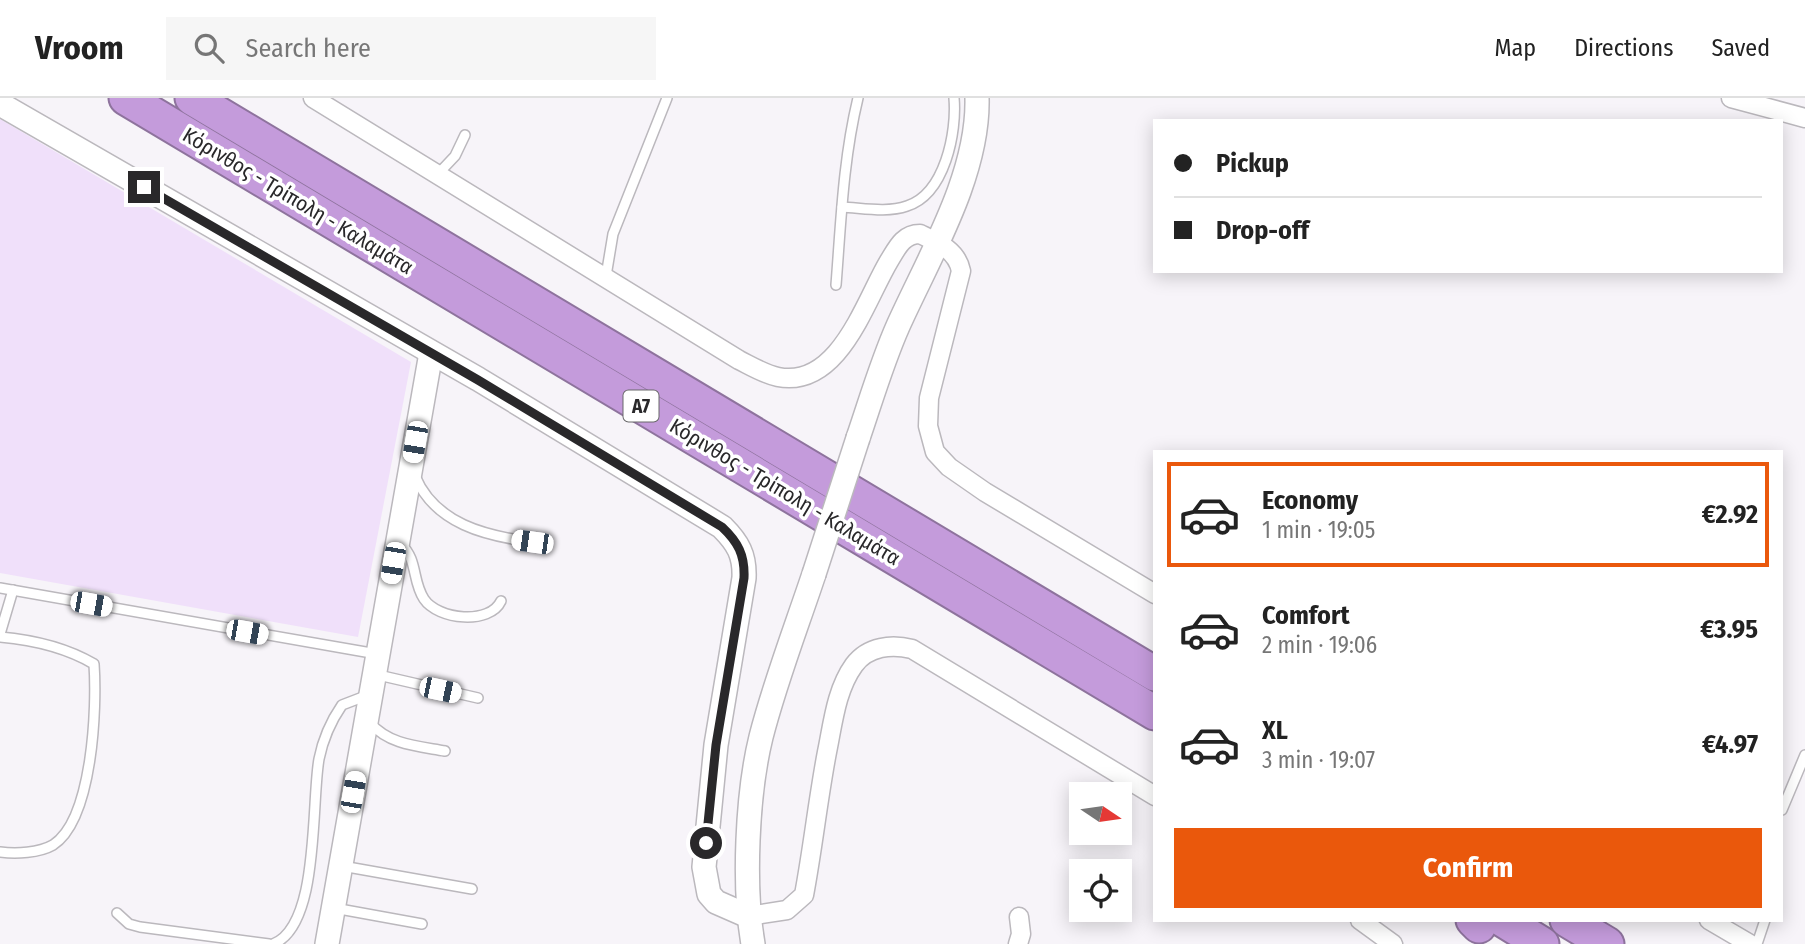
<!DOCTYPE html>
<meta charset="utf-8">
<style>
body{margin:0;font-family:"Fira Sans Condensed",sans-serif;background:#f6f6f6;color:#222;height:100vh;display:flex;flex-direction:column;font-size:26px;white-space:nowrap}
*{box-sizing:border-box;margin:0}
p{font-size:23px;color:#767676}
.icon{flex:none;width:38px;height:38px;fill:none;stroke:currentColor;stroke-width:2;stroke-linecap:round;stroke-linejoin:round}
.map{position:relative;flex:1;overflow:hidden}
.details{position:absolute;left:1153px;top:352px;width:630px;height:472px;display:flex;flex-direction:column;background:#fff;border-radius:0px;box-shadow:0 4px 18px #0003}
.details>*{flex:none}
.top-card{position:absolute;left:1153px;top:21px;width:630px;height:154px;border-radius:0px;box-shadow:0 4px 18px #0003;display:grid;align-content:center;height:154px;padding:0 21px;background:#fff}
.needle{width:46px;rotate:103deg}
.controls{position:absolute;left:1069px;top:684px;display:grid;gap:14px}
.controls a{display:grid;place-items:center;width:63px;height:63px;border-radius:0px;background:#fff;box-shadow:0 4px 18px #0003;font-size:35px}
.end{position:absolute;width:32px;height:32px;margin:-16px;border:9px solid #29282a;background:#fff;box-shadow:0 0 0 4px #fff}
.from{border-radius:50%}
.car{position:absolute;width:21px;height:42px;margin:-21px -10px;border-radius:9px;box-shadow:0 0 5px 2px #0007;background:linear-gradient(#fff 24%,#345 0 40%,#fff 0 76%,#345 0 86%,#fff 0)}
.top-card b{display:flex;align-items:center;gap:24px;height:66px;font-size:26px}
.top-card b+b{border-top:2px solid #e0e0e0}
.top-card i{width:18px;height:18px;background:#222}
ul{padding:12px 0 0;list-style:none}
li{display:flex;align-items:center;gap:21px;height:105px;margin:0 14px 10px;padding:0 7px;border:4px solid transparent;border-radius:0px}
li div{flex:1}
li b{display:block;font-size:26px}
li em{font-style:normal;font-weight:700}
li.selected{border-color:#ea580c}
li>.icon{width:63px;height:63px;stroke-width:1.5}
.button{display:flex;gap:14px;margin-top:auto;padding:14px 21px}
.button a{flex:1;height:80px;border-radius:0px;background:#ea580c;color:#fff;font-size:28px;font-weight:700;line-height:80px;text-align:center}
header{display:flex;align-items:center;gap:42px;box-sizing:border-box;height:98px;padding:0 35px;background:#fff;border-bottom:2px solid #e0e0e0}
header strong{font-size:33px}
nav{display:flex;gap:38px;margin-inline-start:auto;font-size:24px}
.search{width:490px;height:63px;background:#f6f6f6;display:flex;align-items:center;gap:18px;box-sizing:border-box;padding:0 24px;border-radius:0px;color:#767676;font-size:26px}
.map>svg:first-child{display:block}
.green{fill:#f0e0fa}
.lines{fill:none;stroke-linecap:round;stroke-linejoin:round}
.service-casing{stroke:#bbb8bd;stroke-width:12}
.minor-casing{stroke:#bbb8bd;stroke-width:21}
.tertiary-casing{stroke:#bbb8bd;stroke-width:26}
.motorway-casing{stroke:#8e739d;stroke-width:37}
.service{stroke:#fff;stroke-width:9}
.minor{stroke:#fff;stroke-width:18}
.tertiary{stroke:#fff;stroke-width:23}
.motorway{stroke:#c49bdb;stroke-width:33}
.tertiary-bridge-casing{stroke:#bbb8bd;stroke-width:26;stroke-linecap:butt}
.tertiary-bridge{stroke:#fff;stroke-width:23}
.route{stroke:#29282a;stroke-width:9}
.labels{text-anchor:middle;dominant-baseline:central;stroke-width:7;stroke-linejoin:round;paint-order:stroke}
.shield{fill:#fff;stroke:#69686a;stroke-width:2}
.shield-label{font-size:19px;font-weight:bold;fill:#29282a}
.street-label{font-size:21px;fill:#29282a;stroke:#fff}
</style>
<header>
<strong>Vroom</strong>
<div class="search"><svg class="icon" aria-label="search" viewBox="0 0 24 24"><circle cx="10" cy="10" r="6"/><path d="M15 15l6 6"/></svg>Search here</div>
<nav><a>Map</a><a>Directions</a><a>Saved</a></nav>
</header>
<div class="map">
<svg width="1805" height="846" viewBox="0 0 1805 846">
<rect width="100%" height="100%" fill="#f7f4f9"/>
<!-- green -->
<path class="green" d="M0,21l411,243 -53,275 -358,-64z"/>
<g class="lines">
<!-- service casing -->
<g class="service-casing">
<g id="service">
<path d="M438,76l17,-18 10,-21"/>
<path d="M842,109c21,1 45,6 65,-1 38,-12 50,-74 47,-108"/>
<path d="M606,178l7,-42 54,-136"/>
<path d="M836,187c5,-63 7,-125 22,-187"/>
<path d="M415,378c20,48 71,60 117,66"/>
<path d="M401,446c17,16 11,37 23,55 14,21 66,26 77,2"/>
<path d="M0,490l377,66"/>
<path d="M0,536l13,-44"/>
<path d="M0,539c34,3 65,10 94,27 3,43 -1,155 -41,181 -14,8 -37,9 -53,7"/>
<path d="M374,576l104,24"/>
<path d="M370,625c20,22 47,23 75,28"/>
<path d="M1782,712l23,-55"/>
<path d="M342,768l130,23"/>
<path d="M334,810l88,16"/>
<path d="M117,815l12,11 11,3 129,17"/>
<path d="M273,846c47,-18 38,-141 46,-185 4,-20 12,-38 23,-54l26,-10"/>
<path d="M1757,846l8,-24"/>
</g>
</g>
<!-- minor casing -->
<g class="minor-casing">
<g id="minor">
<path d="M313,0l426,262c12,6 25,14 39,17 61,12 87,-76 111,-116 8,-13 14,-27 31,-27 17,8 37,16 41,37l-32,127 -1,28 7,26 14,15 36,25 170,102"/>
<path d="M1731,0l74,20"/>
<path d="M748,818l39,-6 17,-15c9,-48 14,-96 23,-143 6,-29 9,-62 27,-87 14,-19 38,-21 58,-16l243,147"/>
<path d="M1360,822l33,24"/>
<path d="M1709,822l41,24"/>
<path d="M1018,846l3,-10 -2,-17"/>
</g>
</g>
<!-- tertiary casing -->
<g class="tertiary-casing">
<g id="tertiary">
<path d="M0,6l478,275 244,148c16,16 23,28 22,51l-28,167 -12,122 5,27 7,8 32,14"/>
<path d="M858,340c13,-38 24,-76 40,-112 31,-69 81,-151 79,-228"/>
<path d="M327,846l104,-591"/>
<path d="M753,846c-10,-58 -6,-150 8,-207 14,-55 35,-109 53,-163"/>
</g>
</g>
<!-- motorway casing -->
<g class="motorway-casing">
<g id="motorway">
<path d="M126,0l1029,615"/>
<path d="M192,0l963,576"/>
<path d="M1473,822l6,6"/>
<path d="M1503,822l39,24"/>
<path d="M1567,822l40,24"/>
</g>
</g>
<!-- service -->
<use href="#service" class="service"/>
<!-- minor -->
<use href="#minor" class="minor"/>
<!-- tertiary -->
<use href="#tertiary" class="tertiary"/>
<!-- motorway -->
<use href="#motorway" class="motorway"/>
<!-- tertiary-bridge casing -->
<g class="tertiary-bridge-casing">
<path id="tertiary-bridge" d="M814,476l44,-136"/>
</g>
<!-- tertiary-bridge -->
<use href="#tertiary-bridge" class="tertiary-bridge"/>
</g>
<g class="lines">
<!-- route -->
<path class="route" d="M144,89l334,193 244,147c16,15 23,28 22,51l-28,167 -10,98"/>
</g>
<g class="labels">
<!-- shield labels -->
<rect class="shield" x="623.5" y="292.5" width="35" height="31" rx="5"/>
<g class="shield-label">
<text x="641" y="308">Α7</text>
</g>
<!-- street labels -->
<g class="street-label">
<text transform="translate(298 103) rotate(31)">Κόρινθος - Τρίπολη - Καλαμάτα</text>
<text transform="translate(785 394) rotate(31)">Κόρινθος - Τρίπολη - Καλαμάτα</text>
</g>
</g>
</svg>
<div class="controls">
<a><svg class="needle" viewBox="-14 -14 28 28"><path d="M0-13l5 13h-10z" fill="#e53935"/><path d="M0 13l5-13h-10z" fill="#767676"/></svg></a>
<a><svg class="icon" aria-label="locate" viewBox="0 0 24 24"><circle cx="12" cy="12" r="6"/><path d="M12 2v4M12 18v4M2 12h4M18 12h4"/></svg></a>
</div>
<i class="end from" style="left:706px;top:745px"></i>
<i class="end" style="left:144px;top:89px"></i>
<i class="car" style="left:415px;top:344px;rotate:190deg"></i>
<i class="car" style="left:532px;top:444px;rotate:278deg"></i>
<i class="car" style="left:393px;top:465px;rotate:190deg"></i>
<i class="car" style="left:91px;top:506px;rotate:100deg"></i>
<i class="car" style="left:247px;top:534px;rotate:100deg"></i>
<i class="car" style="left:440px;top:592px;rotate:102deg"></i>
<i class="car" style="left:353px;top:694px;rotate:10deg"></i>
<div class="top-card">
<b><i class="from"></i>Pickup</b>
<b><i></i>Drop-off</b>
</div>
<section class="details">
<ul>
<li class="selected"><svg class="icon" aria-label="car" viewBox="0 0 24 24"><path d="M5 17H2v-5l4-1 3-4h7l3 4 3 1v5h-3M9 17h6M6 11h13"/><circle cx="7" cy="17" r="2"/><circle cx="17" cy="17" r="2"/></svg><div><b>Economy</b><p>1 min · 19:05</p></div><em>€2.92</em></li>
<li><svg class="icon" aria-label="car" viewBox="0 0 24 24"><path d="M5 17H2v-5l4-1 3-4h7l3 4 3 1v5h-3M9 17h6M6 11h13"/><circle cx="7" cy="17" r="2"/><circle cx="17" cy="17" r="2"/></svg><div><b>Comfort</b><p>2 min · 19:06</p></div><em>€3.95</em></li>
<li><svg class="icon" aria-label="car" viewBox="0 0 24 24"><path d="M5 17H2v-5l4-1 3-4h7l3 4 3 1v5h-3M9 17h6M6 11h13"/><circle cx="7" cy="17" r="2"/><circle cx="17" cy="17" r="2"/></svg><div><b>XL</b><p>3 min · 19:07</p></div><em>€4.97</em></li>
</ul>
<div class="button"><a>Confirm</a></div>
</section>
</div>
